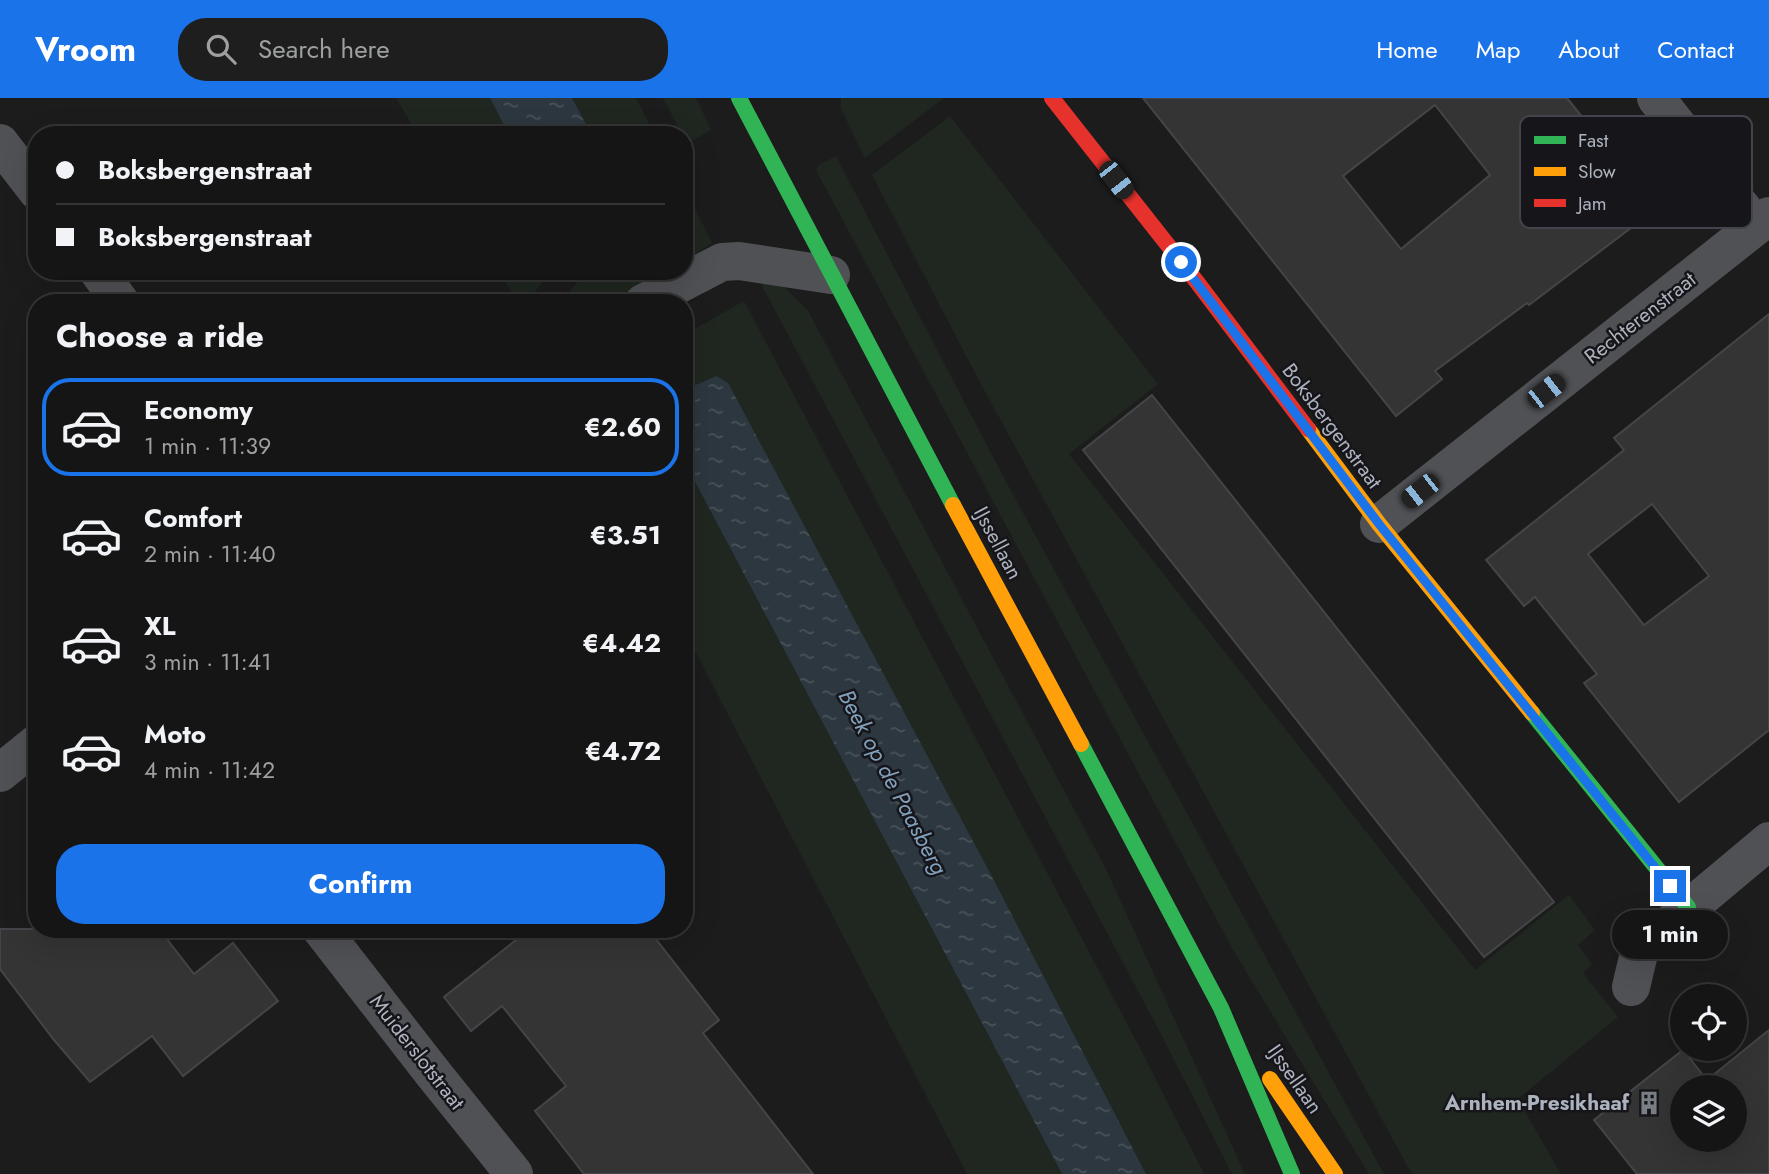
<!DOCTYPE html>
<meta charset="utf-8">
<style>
body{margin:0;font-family:Jost,sans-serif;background:#1e1e1e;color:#f1f3f6;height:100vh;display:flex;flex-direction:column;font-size:26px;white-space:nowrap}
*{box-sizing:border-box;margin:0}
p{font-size:23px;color:#9d9fa0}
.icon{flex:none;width:38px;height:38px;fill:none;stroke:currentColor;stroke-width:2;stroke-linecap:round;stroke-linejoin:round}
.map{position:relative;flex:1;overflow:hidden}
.details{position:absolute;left:28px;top:196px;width:665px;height:644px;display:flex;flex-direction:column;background:#151515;border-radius:28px;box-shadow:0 7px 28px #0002,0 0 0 2px #343434}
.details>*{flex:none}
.guide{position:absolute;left:28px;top:28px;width:665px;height:154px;border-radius:28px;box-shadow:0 7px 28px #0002,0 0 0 2px #343434;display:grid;align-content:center;height:154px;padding:0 28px;background:#151515}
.tools{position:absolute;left:1670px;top:886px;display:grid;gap:14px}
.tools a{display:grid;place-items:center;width:77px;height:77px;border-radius:50%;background:#151515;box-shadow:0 7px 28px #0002,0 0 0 2px #343434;font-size:35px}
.end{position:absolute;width:32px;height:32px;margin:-16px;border:9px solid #1a73e8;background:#fff;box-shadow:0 0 0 4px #fff}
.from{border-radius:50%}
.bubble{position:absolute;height:49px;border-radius:24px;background:#151515;box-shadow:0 7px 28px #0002,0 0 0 2px #343434;font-size:23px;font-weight:700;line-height:49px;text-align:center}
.car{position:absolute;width:21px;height:42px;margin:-21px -10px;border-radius:9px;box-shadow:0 0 5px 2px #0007;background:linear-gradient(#222 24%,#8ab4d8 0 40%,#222 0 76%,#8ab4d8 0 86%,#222 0)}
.guide b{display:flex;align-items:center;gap:24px;height:66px;font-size:26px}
.guide b+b{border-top:2px solid #343434}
.guide i{width:18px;height:18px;background:#f1f3f6}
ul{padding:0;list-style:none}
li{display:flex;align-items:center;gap:21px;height:98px;margin:0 14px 10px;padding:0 14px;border:4px solid transparent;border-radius:28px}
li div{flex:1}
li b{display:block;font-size:26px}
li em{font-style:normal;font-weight:700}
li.active{border-color:#1a73e8}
li>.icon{width:63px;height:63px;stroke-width:1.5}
h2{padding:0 28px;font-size:32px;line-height:84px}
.button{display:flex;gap:14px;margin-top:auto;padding:14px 28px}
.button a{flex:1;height:80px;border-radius:28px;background:#1a73e8;color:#fff;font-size:28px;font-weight:700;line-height:80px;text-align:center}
header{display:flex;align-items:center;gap:42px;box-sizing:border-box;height:98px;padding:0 35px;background:#1a73e8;color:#fff}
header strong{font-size:33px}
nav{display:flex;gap:38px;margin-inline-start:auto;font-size:24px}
.search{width:490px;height:63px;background:#1e1e1e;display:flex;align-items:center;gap:18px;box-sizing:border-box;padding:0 24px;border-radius:28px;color:#9d9fa0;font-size:26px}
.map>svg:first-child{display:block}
.grass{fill:#1f2720}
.water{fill:url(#water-ripples)}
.building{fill:#343435;stroke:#444548;stroke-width:2;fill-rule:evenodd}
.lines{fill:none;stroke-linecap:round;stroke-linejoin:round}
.street{stroke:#505155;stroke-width:38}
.fast{stroke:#30b455;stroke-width:16}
.slow{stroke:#ff9f0a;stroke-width:16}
.jam{stroke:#e5322d;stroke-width:16}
.route{stroke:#1a73e8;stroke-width:9}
.labels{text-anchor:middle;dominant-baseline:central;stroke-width:5;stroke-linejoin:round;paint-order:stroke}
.street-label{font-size:21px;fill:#acb2be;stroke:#161519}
.poi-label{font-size:21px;font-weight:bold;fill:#acb2be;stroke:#161519;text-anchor:end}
.water-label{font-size:23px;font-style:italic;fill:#81a0bb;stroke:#161519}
.key{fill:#161519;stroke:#43444b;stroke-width:2}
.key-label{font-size:19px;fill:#acb2be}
</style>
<header>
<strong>Vroom</strong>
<div class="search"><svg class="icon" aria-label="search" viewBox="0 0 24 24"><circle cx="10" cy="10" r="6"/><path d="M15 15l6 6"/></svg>Search here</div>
<nav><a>Home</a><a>Map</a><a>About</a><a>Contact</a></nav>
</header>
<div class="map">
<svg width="1769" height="1076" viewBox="0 0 1769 1076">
<defs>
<pattern id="water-ripples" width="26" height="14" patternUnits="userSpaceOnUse" patternTransform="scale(1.75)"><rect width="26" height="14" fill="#2d373f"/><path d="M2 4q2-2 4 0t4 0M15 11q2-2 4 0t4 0" fill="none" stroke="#495259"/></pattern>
</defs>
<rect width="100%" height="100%" fill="#1c1c1c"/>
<!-- grass -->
<g class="grass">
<path d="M396,0h94l19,37h-91z"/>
<path d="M572,0h64l19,37h-66z"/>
<path d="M663,0h33l15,32 -19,11 -7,-1z"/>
<path d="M841,0h103l-79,60 -24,-49z"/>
<path d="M950,18l208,268 -89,70 406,516 94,-75 26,35 -17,15 14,19 -9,9 35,44 -100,82 43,75h-149l-3,-5 -433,-794 -104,-200z"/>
<path d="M836,58l167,320 381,698h-15l-136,-224 -417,-780 3,-5z"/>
<path d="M684,89l28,56 -28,18z"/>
<path d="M499,173h55l-30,32h-6z"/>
<path d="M588,173h78l-54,32h-53z"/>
<path d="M768,182l16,7 23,22 299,560 139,305h-13l-70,-138 -400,-750 1,-4z"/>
<path d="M744,203l396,747 64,126h-58l-148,-286 -282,-512 -32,14v-55z"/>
<path d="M684,363l378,713h-95l-283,-544z"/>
</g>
<!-- water -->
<g class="water">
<path d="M490,0h82l18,34 -1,3h-80z"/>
<path d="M716,278l12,7 270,505 148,286h-84l-378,-713v-71z"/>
</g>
<!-- building -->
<g class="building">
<path d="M1143,0h424l89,111 -127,96 -2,-2 -92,68 7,8 -46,37zM1435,7l55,70 -89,74 -58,-73z"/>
<path d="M1769,216v416l-90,72 -95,-119 13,-9 -62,-77 -11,9 -38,-46 138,-110 -10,-12zM1652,406l57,72 -65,49 -56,-71z"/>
<path d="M1152,297l402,507 -70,55 -401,-507z"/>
<path d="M0,831h159l35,45 39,-31 45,58 -95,75 -31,-40 -62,46 -36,-42 -54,-71z"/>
<path d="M530,831h118l71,91 -16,13 110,141h-229l-49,-63 31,-25 -64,-80 -31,25 -27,-34z"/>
<path d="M1769,932v144h-132l-43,-54 89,-70 24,30zM1682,989h52v52h-52z"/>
</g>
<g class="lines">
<!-- street -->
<g class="street">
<path d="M1656,0l100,128"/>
<path d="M0,45l37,48"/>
<path d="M98,173l23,32"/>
<path d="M643,205l79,-41 17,-1 92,14"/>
<path d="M1379,426l390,-308"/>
<path d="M0,675l37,-30"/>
<path d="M321,831l111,143 82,102"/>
<path d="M1631,889l9,-38 129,-108"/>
</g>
<!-- fast -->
<g class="fast">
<path d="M739,0l214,407"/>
<path d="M1532,615l156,194"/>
<path d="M1081,646l140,264 71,166"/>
</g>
<!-- slow -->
<g class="slow">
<path d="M1308,331l71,95 153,189"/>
<path d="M953,407l128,239"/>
<path d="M1270,981l65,95"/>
</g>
<!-- jam -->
<path class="jam" d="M1052,0l145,184 111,147"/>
</g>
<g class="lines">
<!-- route -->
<path class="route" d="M1181,164l198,262 291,362"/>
</g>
<!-- icons -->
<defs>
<g id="building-bare" transform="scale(1.89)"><path d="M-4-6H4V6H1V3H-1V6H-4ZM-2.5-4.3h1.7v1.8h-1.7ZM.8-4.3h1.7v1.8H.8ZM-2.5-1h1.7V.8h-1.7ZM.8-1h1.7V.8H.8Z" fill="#7a7e85" stroke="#161519" stroke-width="2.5" paint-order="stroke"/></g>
</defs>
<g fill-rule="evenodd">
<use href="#building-bare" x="1649" y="1005"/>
</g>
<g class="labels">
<!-- street labels -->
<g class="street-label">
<text transform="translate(1640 220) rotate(-38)">Rechterenstraat</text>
<text transform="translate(1332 328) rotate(53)">Boksbergenstraat</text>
<text transform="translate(998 445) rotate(62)">IJssellaan</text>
<text transform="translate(417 954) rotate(52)">Muiderslotstraat</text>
<text transform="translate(1295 981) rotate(55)">IJssellaan</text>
</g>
<!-- poi labels -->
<g class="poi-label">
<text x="1629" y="1005">Arnhem-Presikhaaf</text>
</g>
<!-- water labels -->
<g class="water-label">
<text transform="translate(893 684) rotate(62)">Beek op de Paasberg</text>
</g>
</g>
<!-- legend -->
<rect x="1520" y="18" width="232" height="112" rx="10" class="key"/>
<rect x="1534" y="38" width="32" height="8" fill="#30b455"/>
<rect x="1534" y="69" width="32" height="9" fill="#ff9f0a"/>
<rect x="1534" y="101" width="32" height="8" fill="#e5322d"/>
<g class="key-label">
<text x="1578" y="49">Fast</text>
<text x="1578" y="80">Slow</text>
<text x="1578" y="112">Jam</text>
</g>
</svg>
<div class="tools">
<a><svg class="icon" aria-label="locate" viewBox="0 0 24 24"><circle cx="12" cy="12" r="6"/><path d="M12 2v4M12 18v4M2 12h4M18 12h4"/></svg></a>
<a><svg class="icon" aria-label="layers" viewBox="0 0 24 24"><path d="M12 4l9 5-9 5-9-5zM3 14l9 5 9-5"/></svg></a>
</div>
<i class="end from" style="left:1181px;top:164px"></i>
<i class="end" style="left:1670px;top:788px"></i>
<div class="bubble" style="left:1612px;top:812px;width:116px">1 min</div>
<i class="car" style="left:1116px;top:82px;rotate:142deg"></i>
<i class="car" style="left:1546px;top:293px;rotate:52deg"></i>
<i class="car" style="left:1420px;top:393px;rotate:232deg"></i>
<div class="guide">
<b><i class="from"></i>Boksbergenstraat</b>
<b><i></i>Boksbergenstraat</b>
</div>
<section class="details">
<h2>Choose a ride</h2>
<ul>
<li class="active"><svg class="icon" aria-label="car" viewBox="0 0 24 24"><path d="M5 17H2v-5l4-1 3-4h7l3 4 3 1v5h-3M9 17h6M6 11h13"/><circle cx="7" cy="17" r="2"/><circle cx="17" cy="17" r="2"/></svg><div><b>Economy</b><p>1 min · 11:39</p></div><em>€2.60</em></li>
<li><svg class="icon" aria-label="car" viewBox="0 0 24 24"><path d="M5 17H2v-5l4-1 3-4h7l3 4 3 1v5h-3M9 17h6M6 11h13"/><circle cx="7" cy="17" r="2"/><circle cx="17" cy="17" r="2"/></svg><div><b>Comfort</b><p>2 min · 11:40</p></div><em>€3.51</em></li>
<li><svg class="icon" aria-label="car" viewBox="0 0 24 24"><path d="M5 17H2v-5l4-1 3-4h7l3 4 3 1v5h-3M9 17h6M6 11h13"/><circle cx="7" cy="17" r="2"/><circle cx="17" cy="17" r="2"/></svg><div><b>XL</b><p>3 min · 11:41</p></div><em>€4.42</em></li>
<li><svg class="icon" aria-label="car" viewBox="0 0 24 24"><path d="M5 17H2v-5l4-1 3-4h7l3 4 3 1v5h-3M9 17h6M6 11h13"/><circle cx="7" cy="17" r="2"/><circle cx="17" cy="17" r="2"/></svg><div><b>Moto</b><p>4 min · 11:42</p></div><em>€4.72</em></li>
</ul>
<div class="button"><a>Confirm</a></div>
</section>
</div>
